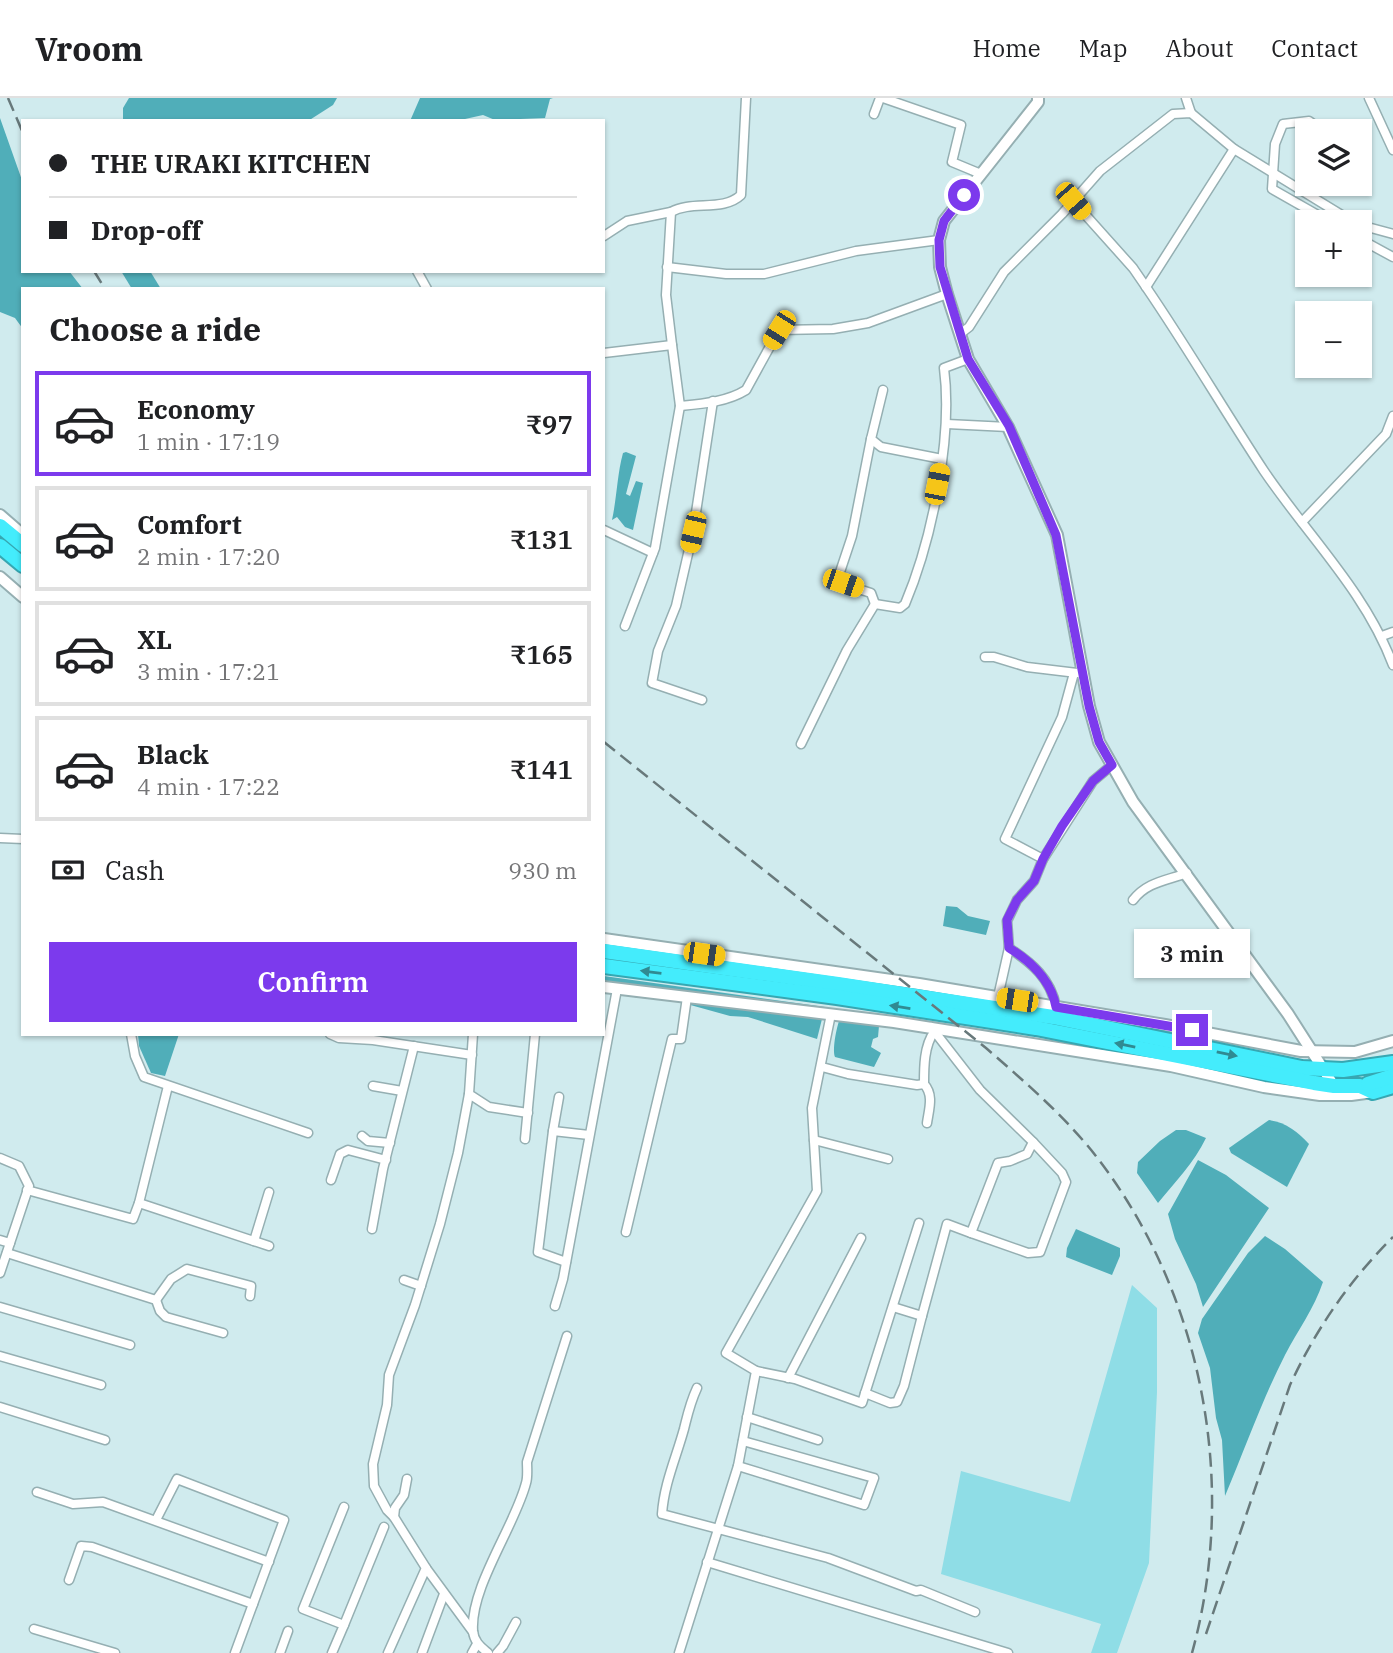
<!DOCTYPE html>
<meta charset="utf-8">
<style>
body{margin:0;font-family:"IBM Plex Serif",serif;background:#f6f6f6;color:#202124;height:100vh;display:flex;flex-direction:column;font-size:26px;white-space:nowrap}
*{box-sizing:border-box;margin:0}
p{font-size:23px;color:#757577}
.icon{flex:none;width:38px;height:38px;fill:none;stroke:currentColor;stroke-width:2;stroke-linecap:round;stroke-linejoin:round}
.map{position:relative;flex:1;overflow:hidden}
.panel{position:absolute;left:21px;top:189px;width:584px;height:749px;display:flex;flex-direction:column;background:#fff;border-radius:0px;box-shadow:0 2px 5px #0004}
.panel>*{flex:none}
.banner{position:absolute;left:21px;top:21px;width:584px;height:154px;border-radius:0px;box-shadow:0 2px 5px #0004;display:grid;align-content:center;height:154px;padding:0 28px;background:#fff}
.tools{position:absolute;left:1295px;top:21px;display:grid;gap:14px}
.tools a{display:grid;place-items:center;width:77px;height:77px;border-radius:0px;background:#fff;box-shadow:0 2px 5px #0004;font-size:35px}
.end{position:absolute;width:32px;height:32px;margin:-16px;border:9px solid #7c3aed;background:#fff;box-shadow:0 0 0 4px #fff}
.from{border-radius:50%}
.bubble{position:absolute;height:49px;border-radius:0px;background:#fff;box-shadow:0 2px 5px #0004;font-size:23px;font-weight:600;line-height:49px;text-align:center}
.car{position:absolute;width:21px;height:42px;margin:-21px -10px;border-radius:9px;box-shadow:0 0 5px 2px #0007;background:linear-gradient(#f5c518 24%,#345 0 40%,#f5c518 0 76%,#345 0 86%,#f5c518 0)}
.banner b{display:flex;align-items:center;gap:24px;height:66px;font-size:26px}
.banner b+b{border-top:2px solid #e0e0e0}
.banner i{width:18px;height:18px;background:#202124}
ul{padding:0;list-style:none}
li{display:flex;align-items:center;gap:21px;height:105px;margin:0 14px 10px;padding:0 14px;border:4px solid #e0e0e0;border-radius:0px}
li div{flex:1}
li b{display:block;font-size:26px}
li em{font-style:normal;font-weight:600}
li.active{border-color:#7c3aed}
li>.icon{width:63px;height:63px;stroke-width:1.5}
h2{padding:0 28px;font-size:32px;line-height:84px}
.pay{display:flex;align-items:center;gap:18px;height:77px;padding:0 28px;font-size:26px}
.pay p{margin-inline-start:auto}
.cta{display:flex;gap:14px;margin-top:auto;padding:14px 28px}
.cta a{flex:1;height:80px;border-radius:0px;background:#7c3aed;color:#fff;font-size:28px;font-weight:600;line-height:80px;text-align:center}
header{display:flex;align-items:center;gap:42px;box-sizing:border-box;height:98px;padding:0 35px;background:#fff;border-bottom:2px solid #e0e0e0}
header strong{font-size:33px}
nav{display:flex;gap:38px;margin-inline-start:auto;font-size:24px}
.map>svg:first-child{display:block}
.green{fill:#8fdde6}
.water{fill:#50aeb9}
.lines{fill:none;stroke-linecap:round;stroke-linejoin:round}
.street-casing{stroke:#95afb2;stroke-width:11}
.secondary-casing{stroke:#95afb2;stroke-width:14}
.highway-casing{stroke:#36a7b2;stroke-width:18}
.street{stroke:#fff;stroke-width:8}
.secondary{stroke:#fff;stroke-width:10}
.highway{stroke:#44ecfc;stroke-width:14}
.rail{stroke:#68797b;stroke-width:2.5;stroke-dasharray:14 7;stroke-linecap:butt}
.oneway{fill:#308a92}
.route{stroke:#7c3aed;stroke-width:9}
</style>
<header>
<strong>Vroom</strong>
<nav><a>Home</a><a>Map</a><a>About</a><a>Contact</a></nav>
</header>
<div class="map">
<svg width="1393" height="1555" viewBox="0 0 1393 1555">
<rect width="100%" height="100%" fill="#d0ebee"/>
<!-- green -->
<path class="green" d="M1132,1187l25,23v84l-8,171 -32,90h-26l10,-29 -160,-50 20,-103 109,31z"/>
<!-- water -->
<g class="water">
<path d="M129,0h208l-4,7 -25,16h-185v-13z"/>
<path d="M420,0h133l-3,1 -5,19 -50,2 -12,-5 -27,6h-46z"/>
<path d="M0,20l23,65v88h46l14,18h-60v40l-8,-11 -15,-6z"/>
<path d="M121,173h29l11,18h-29z"/>
<path d="M626,354l10,4 -10,38 4,2 6,-15 7,2 -10,47 -8,-3 -8,-10 -5,3c5,-23 5,-45 11,-67z"/>
<path d="M946,808l11,1 11,9 22,5 -4,14 -43,-9z"/>
<path d="M604,878l221,31 -8,32 -69,-22 -18,-1 -72,-20 -20,2 -34,-9z"/>
<path d="M841,918l38,10 -1,11 -5,2 -2,8 10,6 -7,14 -39,-10c-3,-8 2,-33 6,-41z"/>
<path d="M138,936h41l-14,42 -14,-3 -12,-27z"/>
<path d="M1269,1022c17,2 29,12 40,24l-22,43 -56,-34 -2,-5z"/>
<path d="M1176,1032h10l20,8c-12,25 -31,44 -48,65l-21,-30 1,-11 22,-21z"/>
<path d="M1198,1062l28,15 43,33 -66,99 -7,-23 -21,-45 -7,-25z"/>
<path d="M1076,1131l44,19v8l-8,19 -46,-18 1,-9z"/>
<path d="M1265,1138l20,13 38,33c-9,27 -25,48 -38,73 -23,45 -40,94 -60,141l-3,-56 -6,-22 -6,-50 -12,-35 4,-14 46,-66z"/>
</g>
<g class="lines">
<!-- street casing -->
<g class="street-casing">
<g id="street">
<path d="M883,0l78,27 -9,37 29,12"/>
<path d="M1186,0l5,15"/>
<path d="M1369,0l24,52"/>
<path d="M874,16l6,-16"/>
<path d="M1323,33l-14,-10 -26,3 -8,20 -3,45 58,33"/>
<path d="M1073,103l60,67 13,19c41,60 78,123 118,184 44,65 101,120 129,194"/>
<path d="M1360,127l33,9"/>
<path d="M604,138l23,-15 44,-9"/>
<path d="M1360,141l33,18"/>
<path d="M667,169l59,7h38l92,-23 83,-11"/>
<path d="M417,173l10,18"/>
<path d="M1146,189l88,-138"/>
<path d="M960,236l9,-7 35,-55 58,-58 38,-43 73,-57 18,-1 43,36 119,73"/>
<path d="M672,247l-6,-50 5,-83c21,-12 52,0 70,-17l5,-97"/>
<path d="M604,255l68,-8 8,61c21,-2 47,-4 66,-16l33,-60 54,-1 35,-6 79,-29"/>
<path d="M883,292l-12,49 10,8 61,12"/>
<path d="M947,326l61,3"/>
<path d="M871,341l-19,97 -13,39 4,9 28,9 4,11"/>
<path d="M1302,424l84,-88 7,-18"/>
<path d="M604,432l49,23"/>
<path d="M625,528l30,-78 25,-142"/>
<path d="M1382,538l11,-4"/>
<path d="M985,559h9l33,10 50,6"/>
<path d="M1074,575l-12,44 -57,122 38,20 50,-78 19,-16"/>
<path d="M702,602l-50,-17 6,-32 18,-45 17,-74 20,-131"/>
<path d="M801,646l46,-94 28,-46 25,4 5,-4c27,-64 48,-167 39,-236l24,-9"/>
<path d="M0,740l23,1"/>
<path d="M1133,802c14,-18 32,-19 54,-27"/>
<path d="M1009,850c23,15 42,31 47,59"/>
<path d="M998,899l11,-49 -2,-27 10,-21 17,-19 9,-22"/>
<path d="M131,936l4,22 9,21 164,56"/>
<path d="M330,936l9,4 34,2 99,15"/>
<path d="M473,936l-4,60 20,13 39,6"/>
<path d="M822,969l26,7 69,11 7,-1"/>
<path d="M168,988l-29,117 130,43"/>
<path d="M373,988l29,5"/>
<path d="M927,1025c2,-14 7,-28 -3,-39 0,-17 0,-38 10,-52"/>
<path d="M553,1033l6,-34"/>
<path d="M362,1038l6,5 22,2"/>
<path d="M525,1041l10,-105"/>
<path d="M814,1042l74,19"/>
<path d="M0,1060l19,8 10,20 -29,87"/>
<path d="M331,1082l9,-26 8,-4 38,10"/>
<path d="M27,1092l106,29 6,-16"/>
<path d="M372,1131l11,-60 31,-123"/>
<path d="M626,1134l46,-193h9l6,-42"/>
<path d="M971,1135l57,20 12,-1 26,-70 -4,-9 -29,-31"/>
<path d="M0,1142l10,3"/>
<path d="M254,1143l15,-49"/>
<path d="M7,1155l149,47 4,11 6,6 57,16"/>
<path d="M566,1164l-28,-10 15,-121 36,4"/>
<path d="M404,1182l17,6"/>
<path d="M156,1202l15,-21 16,-10 64,17 -1,10"/>
<path d="M555,1208l8,-27 54,-290"/>
<path d="M0,1209l130,38"/>
<path d="M893,1209l29,9 25,-92 24,9 27,-70 12,-2 17,-7 6,-12 -53,-52 -49,-63"/>
<path d="M0,1258l101,29"/>
<path d="M756,1273l39,8 67,24 57,-180"/>
<path d="M788,1280l73,-140"/>
<path d="M697,1290c-7,15 -9,25 -13,41 -8,29 -20,55 -22,85l166,44 88,33 5,-1 54,22"/>
<path d="M865,1295l25,10 7,-1 7,-16 18,-70"/>
<path d="M0,1309l105,33"/>
<path d="M747,1319l71,23"/>
<path d="M738,1368l126,39 10,-27 -131,-37"/>
<path d="M37,1394l36,12 30,-2 166,60"/>
<path d="M394,1419l-7,-7 -13,-24 -1,-22 14,-59 2,-30 26,-70 25,-81 18,-71 11,-59"/>
<path d="M707,1464l301,91"/>
<path d="M426,1470l47,64"/>
<path d="M69,1482l12,-34 11,1 161,57 31,-84 -107,-41 -21,41"/>
<path d="M344,1527l40,-98"/>
<path d="M34,1531l81,24"/>
<path d="M235,1555l18,-49"/>
<path d="M280,1555l8,-22"/>
<path d="M332,1555l12,-28 -41,-16 41,-102"/>
<path d="M388,1555l38,-85 -32,-51 1,-9 9,-13 3,-16"/>
<path d="M422,1555l22,-59"/>
<path d="M472,1555l5,-9"/>
<path d="M488,1555c-7,-6 -14,-11 -15,-22 -3,-44 42,-105 53,-148 2,-6 1,-15 1,-21l40,-126"/>
<path d="M497,1555l6,-7 13,-24"/>
<path d="M679,1555l59,-187 18,-95 -30,-18 91,-162 -5,-83 19,-94"/>
</g>
</g>
<!-- secondary casing -->
<g class="secondary-casing">
<g id="secondary">
<path d="M1038,0v4l-94,119 -5,19 1,27 7,27 21,65 40,68 49,108 32,171 10,36 34,60 155,212 46,72"/>
<path d="M0,417l23,20"/>
<path d="M0,479l23,20"/>
<path d="M604,841l315,45 246,41 136,26 54,1 38,-11"/>
<path d="M604,889l290,35 277,44 93,21 56,8h31l22,-3"/>
</g>
</g>
<!-- highway casing -->
<g class="highway-casing">
<g id="highway">
<path d="M0,428l23,19"/>
<path d="M0,448l23,19"/>
<path d="M604,853l234,33 215,33 249,51 41,2 50,-7"/>
<path d="M604,868l233,31 199,31 278,55 20,3h26l13,6 20,-6"/>
<path d="M1368,986l25,-8"/>
</g>
</g>
<!-- street -->
<use href="#street" class="street"/>
<!-- secondary -->
<use href="#secondary" class="secondary"/>
<!-- highway -->
<use href="#highway" class="highway"/>
<!-- rail -->
<g class="rail">
<path d="M8,0l15,35"/>
<path d="M94,173l11,18"/>
<path d="M604,644l382,306c40,35 81,70 113,112 105,138 139,326 93,493"/>
<path d="M1206,1536l84,-249c26,-56 59,-104 103,-148"/>
</g>
</g>
<!-- one-way arrows -->
<defs><path id="oneway-solid" d="M-6-.8H1V-3.2L6.5 0L1 3.2V.8H-6Z" transform="scale(1.75)"/></defs>
<g class="oneway">
<use href="#oneway-solid" transform="translate(651 874) rotate(-173)"/>
<use href="#oneway-solid" transform="translate(900 909) rotate(-171)"/>
<use href="#oneway-solid" transform="translate(1125 947) rotate(-168)"/>
<use href="#oneway-solid" transform="translate(1227 956) rotate(12)"/>
</g>
<g class="lines">
<!-- route -->
<path class="route" d="M964,97l-20,26 -5,19 1,27 28,92 41,67 47,109 33,171 10,36 13,23 -19,16 -31,45 -19,33 -9,22 -17,19 -10,20 2,28c23,14 42,32 47,59l136,23"/>
</g>
</svg>
<div class="tools">
<a><svg class="icon" aria-label="layers" viewBox="0 0 24 24"><path d="M12 4l9 5-9 5-9-5zM3 14l9 5 9-5"/></svg></a>
<a>+</a>
<a>−</a>
</div>
<i class="end from" style="left:964px;top:97px"></i>
<i class="end" style="left:1192px;top:932px"></i>
<div class="bubble" style="left:1134px;top:831px;width:116px">3 min</div>
<i class="car" style="left:1073px;top:103px;rotate:139deg"></i>
<i class="car" style="left:779px;top:232px;rotate:212deg"></i>
<i class="car" style="left:937px;top:386px;rotate:11deg"></i>
<i class="car" style="left:693px;top:434px;rotate:193deg"></i>
<i class="car" style="left:843px;top:485px;rotate:109deg"></i>
<i class="car" style="left:704px;top:856px;rotate:98deg"></i>
<i class="car" style="left:1017px;top:902px;rotate:279deg"></i>
<div class="banner">
<b><i class="from"></i>THE URAKI KITCHEN</b>
<b><i></i>Drop-off</b>
</div>
<section class="panel">
<h2>Choose a ride</h2>
<ul>
<li class="active"><svg class="icon" aria-label="car" viewBox="0 0 24 24"><path d="M5 17H2v-5l4-1 3-4h7l3 4 3 1v5h-3M9 17h6M6 11h13"/><circle cx="7" cy="17" r="2"/><circle cx="17" cy="17" r="2"/></svg><div><b>Economy</b><p>1 min · 17:19</p></div><em>₹97</em></li>
<li><svg class="icon" aria-label="car" viewBox="0 0 24 24"><path d="M5 17H2v-5l4-1 3-4h7l3 4 3 1v5h-3M9 17h6M6 11h13"/><circle cx="7" cy="17" r="2"/><circle cx="17" cy="17" r="2"/></svg><div><b>Comfort</b><p>2 min · 17:20</p></div><em>₹131</em></li>
<li><svg class="icon" aria-label="car" viewBox="0 0 24 24"><path d="M5 17H2v-5l4-1 3-4h7l3 4 3 1v5h-3M9 17h6M6 11h13"/><circle cx="7" cy="17" r="2"/><circle cx="17" cy="17" r="2"/></svg><div><b>XL</b><p>3 min · 17:21</p></div><em>₹165</em></li>
<li><svg class="icon" aria-label="car" viewBox="0 0 24 24"><path d="M5 17H2v-5l4-1 3-4h7l3 4 3 1v5h-3M9 17h6M6 11h13"/><circle cx="7" cy="17" r="2"/><circle cx="17" cy="17" r="2"/></svg><div><b>Black</b><p>4 min · 17:22</p></div><em>₹141</em></li>
</ul>
<div class="pay"><svg class="icon" aria-label="cash" viewBox="0 0 24 24"><path d="M3 7h18v10H3z"/><circle cx="12" cy="12" r="2"/></svg>Cash<p>930 m</p></div>
<div class="cta"><a>Confirm</a></div>
</section>
</div>
